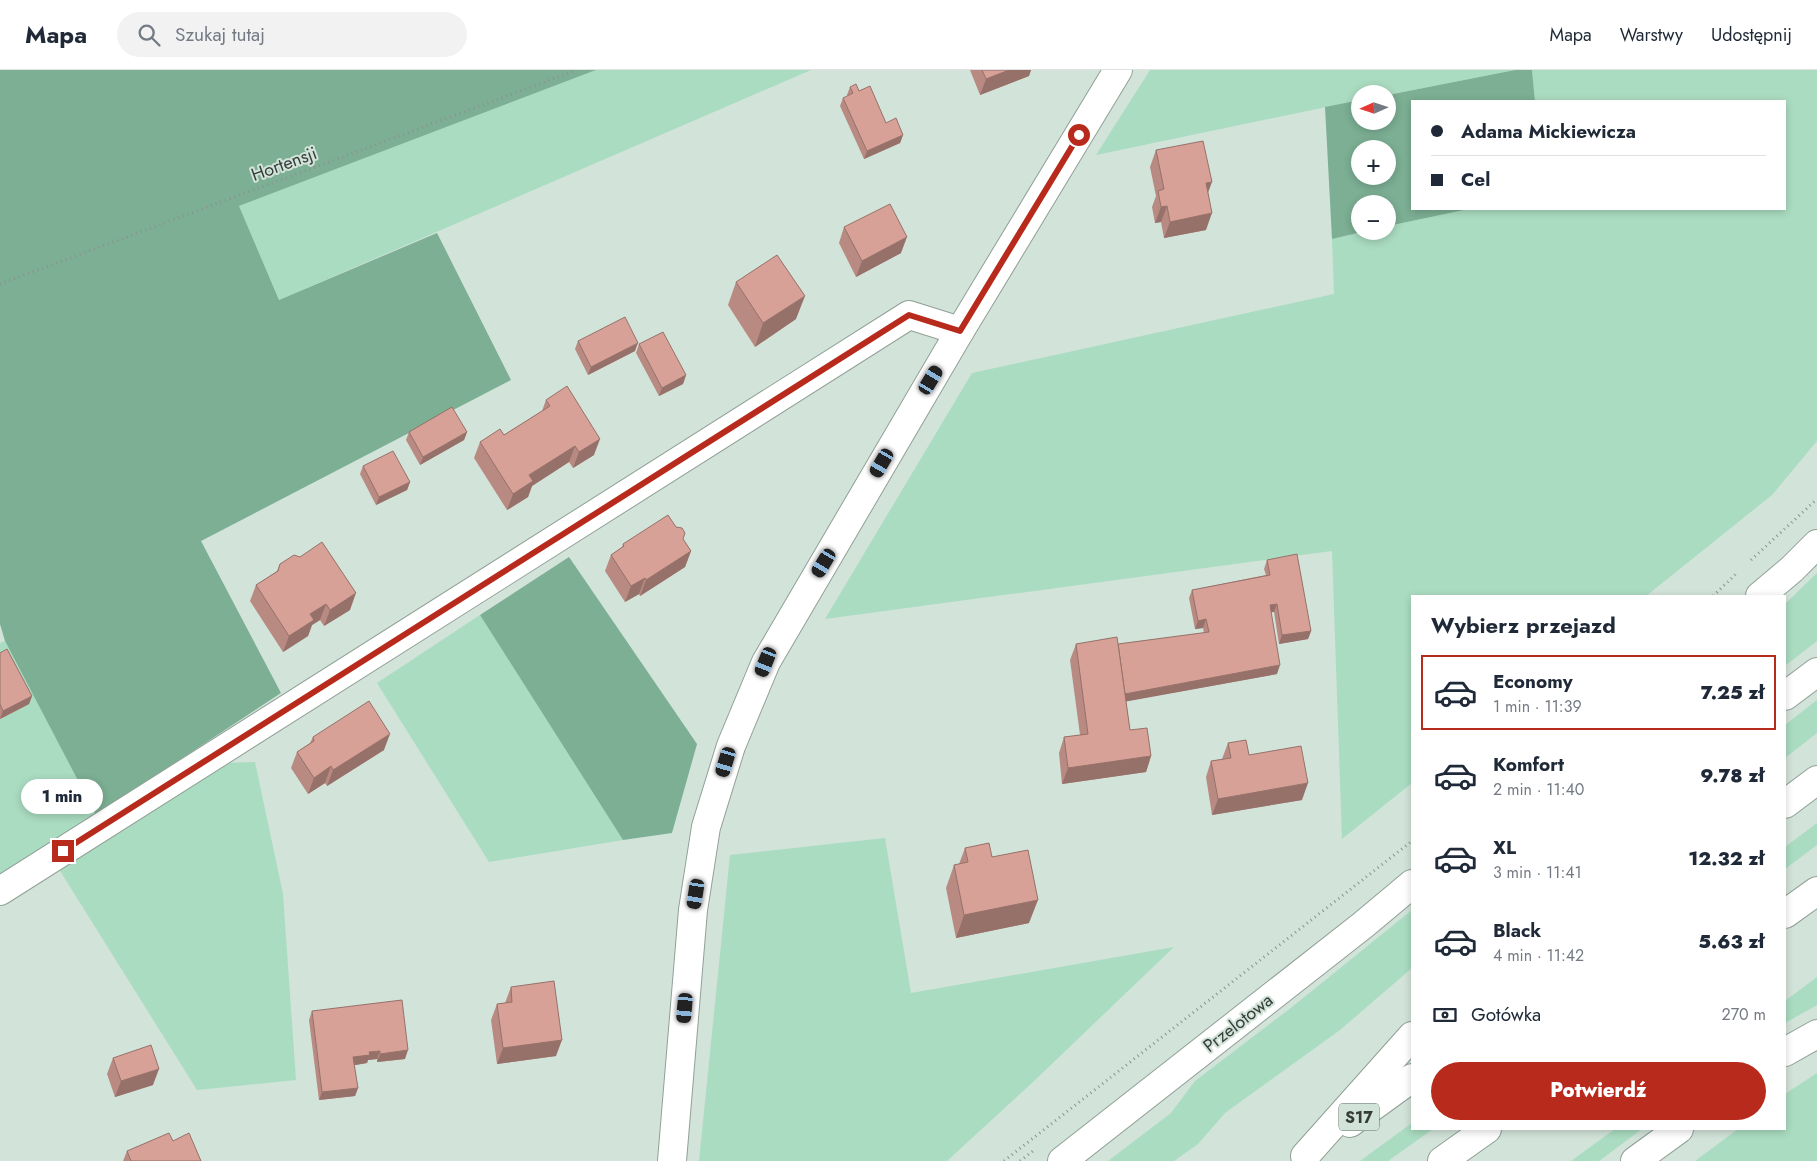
<!DOCTYPE html>
<html lang="pl">
<meta charset="utf-8">
<style>
body{margin:0;font-family:Jost,sans-serif;background:#f2f2f3;color:#1f2937;height:100vh;display:flex;flex-direction:column;font-size:19px;white-space:nowrap}
*{box-sizing:border-box;margin:0}
p{font-size:16px;color:#747a83}
.icon{flex:none;width:28px;height:28px;fill:none;stroke:currentColor;stroke-width:2;stroke-linecap:round;stroke-linejoin:round}
.map{position:relative;flex:1;overflow:hidden}
.panel{position:absolute;left:1411px;top:525px;width:375px;height:535px;display:flex;flex-direction:column;background:#fff;border-radius:0px;box-shadow:0 2px 8px #0003}
.panel>*{flex:none}
.top-card{position:absolute;left:1411px;top:30px;width:375px;height:110px;border-radius:0px;box-shadow:0 2px 8px #0003;display:grid;align-content:center;height:110px;padding:0 20px;background:#fff}
.needle{width:32px;rotate:267deg}
.tools{position:absolute;left:1351px;top:15px;display:grid;gap:10px}
.tools a{display:grid;place-items:center;width:45px;height:45px;border-radius:50%;background:#fff;box-shadow:0 2px 8px #0003;font-size:25px}
.end{position:absolute;width:22px;height:22px;margin:-11px;border:6px solid #b82a1b;background:#fff;box-shadow:0 0 0 2px #fff}
.from{border-radius:50%}
.bubble{position:absolute;height:35px;border-radius:18px;background:#fff;box-shadow:0 2px 8px #0003;font-size:16px;font-weight:800;line-height:35px;text-align:center}
.car{position:absolute;width:15px;height:30px;margin:-15px -8px;border-radius:6px;box-shadow:0 0 4px 1px #0007;background:linear-gradient(#222 24%,#8ab4d8 0 40%,#222 0 76%,#8ab4d8 0 86%,#222 0)}
.top-card b{display:flex;align-items:center;gap:18px;height:48px;font-size:19px}
.top-card b+b{border-top:1px solid #e0e1e3}
.top-card i{width:12px;height:12px;background:#1f2937}
ul{padding:0;list-style:none}
li{display:flex;align-items:center;gap:15px;height:75px;margin:0 10px 8px;padding:0 10px;border:2px solid transparent;border-radius:0px}
li div{flex:1}
li b{display:block;font-size:19px}
li em{font-style:normal;font-weight:800}
li.active{border-color:#b82a1b}
li>.icon{width:45px;height:45px;stroke-width:1.5}
h2{padding:0 20px;font-size:22px;line-height:60px}
.pay{display:flex;align-items:center;gap:12px;height:55px;padding:0 20px;font-size:19px}
.pay p{margin-inline-start:auto}
.primary-button{display:flex;gap:10px;margin-top:auto;padding:10px 20px}
.primary-button a{flex:1;height:58px;border-radius:30px;background:#b82a1b;color:#fff;font-size:20px;font-weight:800;line-height:58px;text-align:center}
header{display:flex;align-items:center;gap:30px;box-sizing:border-box;height:70px;padding:0 25px;background:#fff;border-bottom:1px solid #e0e1e3}
header strong{font-size:24px}
nav{display:flex;gap:28px;margin-inline-start:auto;font-size:18px}
.search{width:350px;height:45px;background:#f2f2f3;display:flex;align-items:center;gap:12px;box-sizing:border-box;padding:0 18px;border-radius:28px;color:#747a83;font-size:19px}
.map>svg:first-child{display:block}
.green{fill:#aadcc1}
.forest{fill:#7caf94;fill-rule:evenodd}
.lines{fill:none;stroke-linecap:round;stroke-linejoin:round}
.minor-casing{stroke:#90a097;stroke-width:30}
.highway-casing{stroke:#90a097;stroke-width:30}
.path{stroke:#89958e;stroke-width:3;stroke-dasharray:1 4;stroke-linecap:butt}
.minor{stroke:#fff;stroke-width:28}
.highway{stroke:#fff;stroke-width:28}
.wall{fill:#b98a82}
.shaded-wall{fill:#96716a}
.building{fill:#d7a197;stroke:#96716a}
.route{stroke:#b82a1b;stroke-width:6}
.labels{text-anchor:middle;dominant-baseline:central;stroke-width:4;stroke-linejoin:round;paint-order:stroke}
.shield{fill:#d2e3d9;stroke:#656f69;stroke-width:1}
.shield-label{font-size:16px;font-weight:bold;fill:#363d39}
.street-label{font-size:18px;fill:#363d39;stroke:#d2e3d9}
</style>
<header>
<strong>Mapa</strong>
<div class="search"><svg class="icon" aria-label="search" viewBox="0 0 24 24"><circle cx="10" cy="10" r="6"/><path d="M15 15l6 6"/></svg>Szukaj tutaj</div>
<nav><a>Mapa</a><a>Warstwy</a><a>Udostępnij</a></nav>
</header>
<div class="map">
<svg width="1817" height="1091" viewBox="0 0 1817 1091">
<rect width="100%" height="100%" fill="#d2e3d9"/>
<!-- green -->
<g class="green">
<path d="M596,0h215l-532,230 -40,-94z"/>
<path d="M1150,0h365l-127,25 -28,-1v6l-264,55z"/>
<path d="M1532,0h285v371l-45,54 -126,101h-234v187l-70,56 -10,-288 -507,68 147,-246 362,-79 -2,-55 34,-8h22v-5l81,-17h316v-108h-250z"/>
<path d="M1817,503v68l-32,25v-62z"/>
<path d="M480,545l143,225 -134,22 -112,-179z"/>
<path d="M5,571l91,174 -96,60v-232z"/>
<path d="M1817,630v33l-32,25v-33z"/>
<path d="M255,692l28,132 13,186 -99,10 -140,-224 163,-103z"/>
<path d="M1817,753v22l-32,24v-22z"/>
<path d="M885,768l26,155 263,-46 -141,135 -86,79h-248l31,-306z"/>
<path d="M1412,840v58l-72,62 -115,83 -27,31 -24,17h-66l63,-48 24,-32 97,-74z"/>
<path d="M1817,907v28l-32,18v-22z"/>
<path d="M1817,1003v88h-122l43,-32h47v-35z"/>
<path d="M1412,1053v6h21l-45,32h-28z"/>
<path d="M1615,1059h27l-43,32h-28z"/>
</g>
<!-- forest -->
<g class="forest">
<path d="M0,0h596l-357,136 40,94 158,-67 74,147 -310,161 80,152 -185,122 -91,-174 -5,-17z"/>
<path d="M1515,0h17l3,31h-123v108h57l-81,17v-22h-28v27h6l-34,8 -7,-132 35,-7v21h28v-26zM1360,79h28v27h-28z"/>
<path d="M569,487l128,187 -25,89 -49,7 -143,-225z"/>
</g>
<g class="lines">
<!-- minor casing -->
<g class="minor-casing">
<g id="minor">
<path d="M1760,526l32,-27 25,-25"/>
<path d="M0,821l909,-576 51,16"/>
<path d="M1785,982l32,-18"/>
<path d="M672,1091l21,-251 13,-83 25,-81 35,-84 194,-331 158,-261"/>
<path d="M1062,1091l301,-236 49,-41"/>
<path d="M1635,1091l44,-32"/>
</g>
</g>
<!-- highway casing -->
<g class="highway-casing">
<g id="highway">
<path d="M1785,626l32,-24"/>
<path d="M1785,734l32,-24"/>
<path d="M1785,844l32,-23"/>
<path d="M1350,1053l62,-45"/>
<path d="M1305,1086l107,-120"/>
<path d="M1442,1091l45,-32"/>
</g>
</g>
<!-- path -->
<g class="path">
<path d="M0,214l577,-214"/>
<path d="M1751,490l66,-61"/>
<path d="M1713,526l23,-22"/>
<path d="M1004,1091l408,-320"/>
<path d="M1020,1091l13,-10"/>
</g>
<!-- minor -->
<use href="#minor" class="minor"/>
<!-- highway -->
<use href="#highway" class="highway"/>
</g>
<!-- wall -->
<g class="wall">
<path d="M970,0h61l-2,6 -49,19z"/>
<path d="M850,17l9,4 27,32 17,12 -3,8 -36,16 -24,-53 3,-8 5,-2 -1,-1z"/>
<path d="M1156,80l52,43 -2,37 -42,8 -3,-16 -6,1 -3,-16 4,-11 -6,-29z"/>
<path d="M844,157l57,26 -45,24 -17,-34z"/>
<path d="M736,212l60,37 -41,28 -27,-42z"/>
<path d="M578,271l57,10 -47,24 -13,-26z"/>
<path d="M639,274l47,31 -3,9 -24,12 -23,-43z"/>
<path d="M546,330l48,55 -21,13 -4,-6 -37,24 -4,11 -21,13 -33,-52 6,-16 24,-7 38,-24z"/>
<path d="M409,362h58l-3,8 -44,25 -14,-25z"/>
<path d="M363,396l47,16 -3,8 -31,15 -16,-31z"/>
<path d="M683,469l8,12 -6,16 -45,29 -1,-2 -14,8 -20,-31 6,-16 11,-8 1,-3z"/>
<path d="M1267,490l44,71 -3,8 -29,5 -5,-32h-3l6,62 -151,27 4,29 21,26 -5,16 -84,12 -3,-31 5,-16 16,-2 -10,-75 6,-16h42l86,-11 -1,-5 -8,1 -6,-31 3,-8 74,-15 -2,-6z"/>
<path d="M280,494l70,46 -26,16 -4,-6 -8,5 -4,11 -25,16 -33,-51 6,-16 21,-14z"/>
<path d="M0,583l32,43 -3,8 -29,15z"/>
<path d="M313,667l71,13 -57,36 -2,-3 -17,11 -17,-26 6,-16 13,-9z"/>
<path d="M1228,673l21,12 53,45 -90,15 -6,-38 5,-16 11,-2z"/>
<path d="M965,778l64,75 -73,15 -10,-50 8,-23 5,-1z"/>
<path d="M511,917l45,69 -59,8 -6,-44 6,-16 8,-1z"/>
<path d="M312,941l93,48 -28,3v-3l-9,1 -1,3 -13,2 4,23 -3,8 -36,4 -10,-80z"/>
<path d="M113,988l40,27 -38,12 -8,-23z"/>
<path d="M173,1071l28,20h-78l4,-10z"/>
</g>
<!-- shaded-wall -->
<g class="shaded-wall">
<path d="M1009,0h22l-2,6 -49,19 6,-16z"/>
<path d="M903,65l-3,8 -36,16 3,-8z"/>
<path d="M1212,112l-6,16v-15z"/>
<path d="M1167,136l-6,16 -6,1 6,-16z"/>
<path d="M1212,143l-6,17 -42,8 6,-16z"/>
<path d="M907,167l-6,16 -45,24 6,-16z"/>
<path d="M805,226l-9,23 -41,28 8,-24z"/>
<path d="M638,273l-3,8 -47,24 3,-8z"/>
<path d="M686,305l-3,9 -24,12 3,-8z"/>
<path d="M467,362l-3,8 -44,25 3,-8z"/>
<path d="M600,369l-6,16 -21,13 6,-16z"/>
<path d="M575,376l-6,16 -37,24 -4,11 -21,13 6,-16 16,-19z"/>
<path d="M410,412l-3,8 -31,15 3,-8z"/>
<path d="M691,481l-6,16 -45,29 6,-16z"/>
<path d="M645,508l-6,16 -14,8 6,-16z"/>
<path d="M356,523l-6,17 -26,16 6,-16z"/>
<path d="M326,534l-6,16 -8,5 -4,11 -25,16 6,-16 21,-22z"/>
<path d="M1277,534l-3,8 -7,1 3,-8z"/>
<path d="M1206,549l-3,9 -8,1 3,-8z"/>
<path d="M1311,561l-3,8 -29,5 3,-9z"/>
<path d="M1280,595l-3,9 -159,29 3,-9z"/>
<path d="M32,626l-3,8 -29,15 3,-8z"/>
<path d="M390,664l-6,16 -57,36 6,-16z"/>
<path d="M1151,686l-5,16 -84,12 6,-16z"/>
<path d="M331,696l-6,17 -17,11 6,-16z"/>
<path d="M1308,713l-6,17 -90,15 6,-16z"/>
<path d="M1038,830l-9,23 -73,15 8,-23z"/>
<path d="M562,970l-6,16 -59,8 6,-16z"/>
<path d="M408,980l-3,9 -28,3 3,-8z"/>
<path d="M380,981l-3,8 -9,1 -1,3 -17,3 3,-9 16,-5z"/>
<path d="M159,999l-6,16 -38,12 6,-16z"/>
<path d="M358,1018l-3,8 -36,4 3,-8z"/>
</g>
<!-- building -->
<g class="building">
<path d="M982,0h27l-23,9z"/>
<path d="M856,14l3,7 11,-5 16,37 10,-5 7,17 -36,16 -24,-53 10,-5 -3,-6z"/>
<path d="M1203,71l9,41 -6,1 6,30 -42,9 -3,-16 -6,1 -3,-16 6,-2 -8,-39z"/>
<path d="M890,134l17,33 -45,24 -18,-34z"/>
<path d="M777,185l28,41 -42,27 -27,-41z"/>
<path d="M625,247l13,26 -47,24 -13,-26z"/>
<path d="M663,262l23,43 -24,13 -23,-44z"/>
<path d="M567,316l33,53 -21,13 -4,-6 -46,29 4,6 -20,13 -33,-52 20,-13 4,6 46,-29 -4,-6z"/>
<path d="M452,337l15,25 -44,25 -14,-25z"/>
<path d="M393,381l17,31 -31,15 -16,-31z"/>
<path d="M668,445l8,12 6,1 3,5 -2,6 8,12 -45,29 -1,-2 -14,8 -20,-31 13,-9 -1,-2z"/>
<path d="M322,472l34,51 -26,17 -4,-6 -16,10 4,6 -25,16 -33,-51 22,-14 2,-7 14,-9 6,2z"/>
<path d="M1297,484l14,77 -29,4 -5,-31 -7,1 10,60 -155,29 -7,-50 91,-12 -3,-13 -8,2 -6,-31 78,-15 -3,-15z"/>
<path d="M1117,567l13,93 17,-2 4,28 -83,12 -4,-31 24,-3 -12,-90z"/>
<path d="M7,579l25,47 -29,15 -3,-7v-51z"/>
<path d="M369,631l21,33 -57,36 -2,-4 -17,12 -17,-26 17,-11 -1,-4z"/>
<path d="M1246,670l3,15 52,-9 7,37 -90,16 -7,-38 20,-3 -3,-15z"/>
<path d="M989,773l3,14 36,-7 10,50 -74,15 -10,-50 14,-3 -3,-14z"/>
<path d="M554,911l8,59 -59,8 -6,-44 15,-2 -1,-15z"/>
<path d="M402,930l6,50 -28,4v-3l-11,1 1,3 -17,2 5,31 -36,4 -10,-81z"/>
<path d="M151,975l8,24 -38,12 -8,-23z"/>
<path d="M169,1063l4,8 16,-8 12,28h-70l-4,-10z"/>
</g>
<g class="lines">
<!-- route -->
<path class="route" d="M63,781l846,-536 51,16 119,-196"/>
</g>
<g class="labels">
<!-- shield labels -->
<rect class="shield" x="1339" y="1033.5" width="40" height="27" rx="4"/>
<g class="shield-label">
<text x="1359" y="1047">S17</text>
</g>
<!-- street labels -->
<g class="street-label">
<text transform="translate(284 94) rotate(-20)">Hortensji</text>
<text transform="translate(1238 953) rotate(-38)">Przelotowa</text>
</g>
</g>
</svg>
<div class="tools">
<a><svg class="needle" viewBox="-14 -14 28 28"><path d="M0-13l5 13h-10z" fill="#e53935"/><path d="M0 13l5-13h-10z" fill="#747a83"/></svg></a>
<a>+</a>
<a>−</a>
</div>
<i class="end from" style="left:1079px;top:65px"></i>
<i class="end" style="left:63px;top:781px"></i>
<div class="bubble" style="left:21px;top:709px;width:82px">1 min</div>
<i class="car" style="left:931px;top:310px;rotate:31deg"></i>
<i class="car" style="left:882px;top:393px;rotate:210deg"></i>
<i class="car" style="left:824px;top:493px;rotate:211deg"></i>
<i class="car" style="left:766px;top:592px;rotate:202deg"></i>
<i class="car" style="left:726px;top:692px;rotate:197deg"></i>
<i class="car" style="left:696px;top:824px;rotate:189deg"></i>
<i class="car" style="left:685px;top:938px;rotate:185deg"></i>
<div class="top-card">
<b><i class="from"></i>Adama Mickiewicza</b>
<b><i></i>Cel</b>
</div>
<section class="panel">
<h2>Wybierz przejazd</h2>
<ul>
<li class="active"><svg class="icon" aria-label="car" viewBox="0 0 24 24"><path d="M5 17H2v-5l4-1 3-4h7l3 4 3 1v5h-3M9 17h6M6 11h13"/><circle cx="7" cy="17" r="2"/><circle cx="17" cy="17" r="2"/></svg><div><b>Economy</b><p>1 min · 11:39</p></div><em>7.25 zł</em></li>
<li><svg class="icon" aria-label="car" viewBox="0 0 24 24"><path d="M5 17H2v-5l4-1 3-4h7l3 4 3 1v5h-3M9 17h6M6 11h13"/><circle cx="7" cy="17" r="2"/><circle cx="17" cy="17" r="2"/></svg><div><b>Komfort</b><p>2 min · 11:40</p></div><em>9.78 zł</em></li>
<li><svg class="icon" aria-label="car" viewBox="0 0 24 24"><path d="M5 17H2v-5l4-1 3-4h7l3 4 3 1v5h-3M9 17h6M6 11h13"/><circle cx="7" cy="17" r="2"/><circle cx="17" cy="17" r="2"/></svg><div><b>XL</b><p>3 min · 11:41</p></div><em>12.32 zł</em></li>
<li><svg class="icon" aria-label="car" viewBox="0 0 24 24"><path d="M5 17H2v-5l4-1 3-4h7l3 4 3 1v5h-3M9 17h6M6 11h13"/><circle cx="7" cy="17" r="2"/><circle cx="17" cy="17" r="2"/></svg><div><b>Black</b><p>4 min · 11:42</p></div><em>5.63 zł</em></li>
</ul>
<div class="pay"><svg class="icon" aria-label="cash" viewBox="0 0 24 24"><path d="M3 7h18v10H3z"/><circle cx="12" cy="12" r="2"/></svg>Gotówka<p>270 m</p></div>
<div class="primary-button"><a>Potwierdź</a></div>
</section>
</div>
